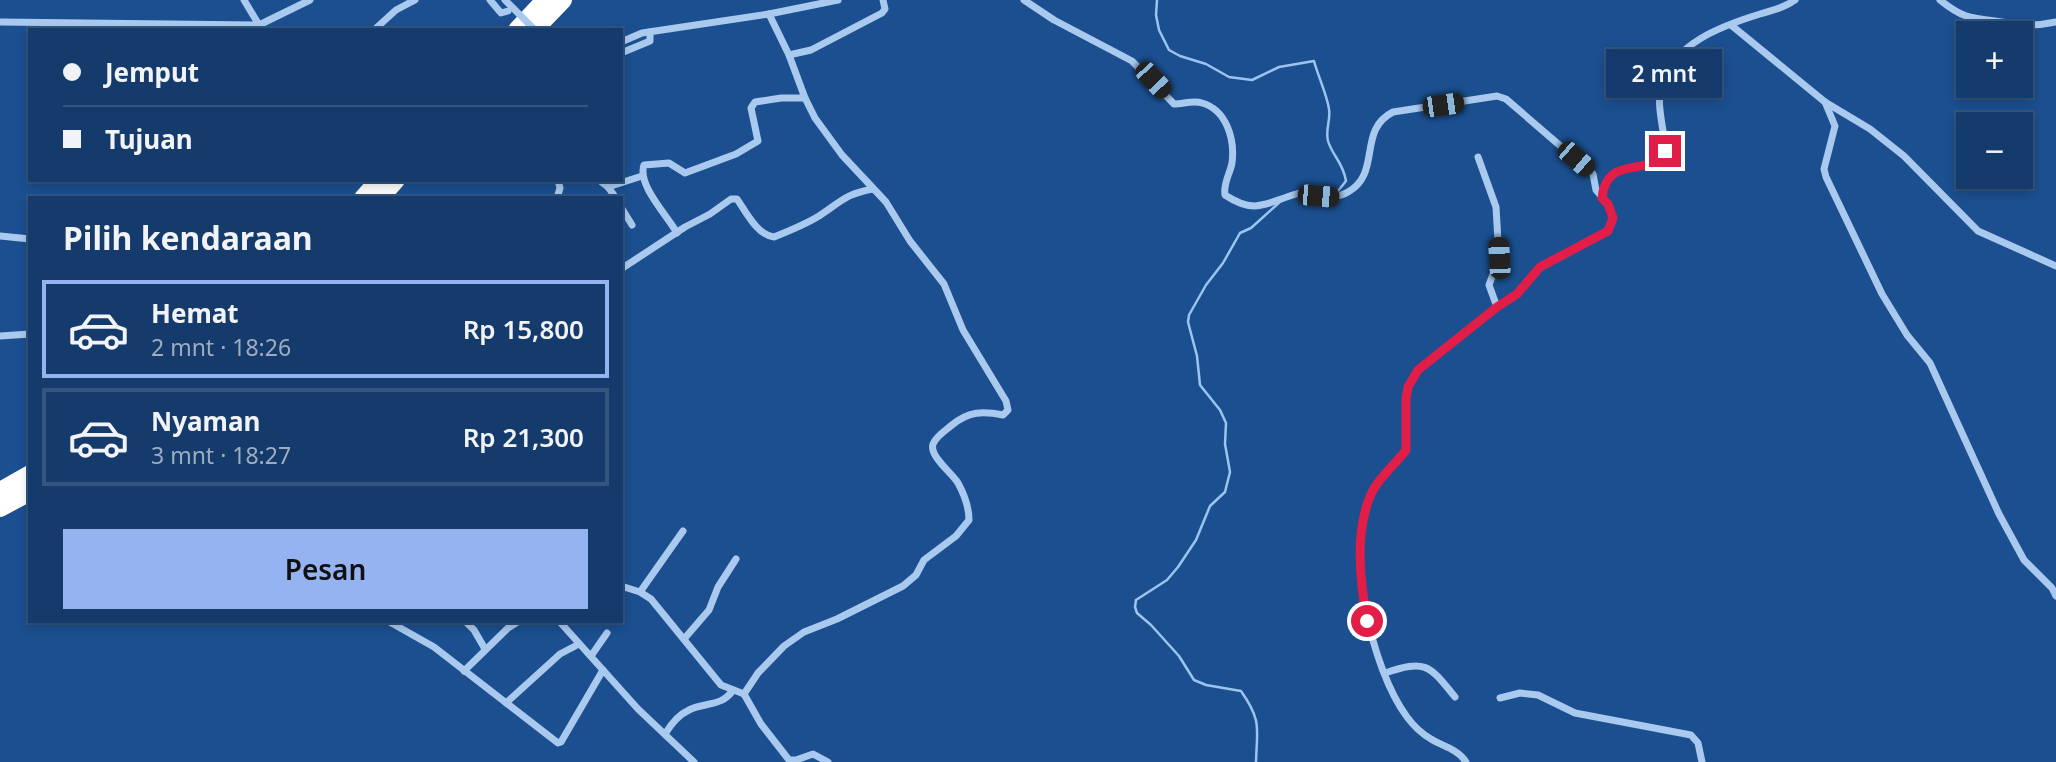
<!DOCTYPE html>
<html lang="id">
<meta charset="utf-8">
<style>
body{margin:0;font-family:"Noto Sans",sans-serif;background:#1d4271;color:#f1f3f6;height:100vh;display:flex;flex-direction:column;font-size:26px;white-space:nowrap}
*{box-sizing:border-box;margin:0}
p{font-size:23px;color:#9dadc1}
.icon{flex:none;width:38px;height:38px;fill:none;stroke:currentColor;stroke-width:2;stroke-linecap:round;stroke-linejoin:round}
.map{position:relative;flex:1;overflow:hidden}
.drawer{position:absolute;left:28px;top:196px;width:595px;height:427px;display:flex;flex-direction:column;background:#143b6b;border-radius:0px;box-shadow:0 4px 10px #0003,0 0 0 2px #33557e}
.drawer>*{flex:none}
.top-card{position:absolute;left:28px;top:28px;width:595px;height:154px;border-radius:0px;box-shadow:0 4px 10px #0003,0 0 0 2px #33557e;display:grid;align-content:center;height:154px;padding:0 35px;background:#143b6b}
.tools{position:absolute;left:1956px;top:21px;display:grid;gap:14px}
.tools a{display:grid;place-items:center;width:77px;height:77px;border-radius:0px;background:#143b6b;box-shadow:0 4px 10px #0003,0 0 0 2px #33557e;font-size:35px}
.end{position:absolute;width:32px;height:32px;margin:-16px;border:9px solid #e11d48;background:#fff;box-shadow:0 0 0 4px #fff}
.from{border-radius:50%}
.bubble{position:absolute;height:49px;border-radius:0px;background:#143b6b;box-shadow:0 4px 10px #0003,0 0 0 2px #33557e;font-size:23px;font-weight:600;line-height:49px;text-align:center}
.car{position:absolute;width:21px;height:42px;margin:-21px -10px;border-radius:9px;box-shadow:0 0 5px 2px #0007;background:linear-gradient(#222 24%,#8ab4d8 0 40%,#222 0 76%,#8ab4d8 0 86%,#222 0)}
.top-card b{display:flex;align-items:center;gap:24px;height:66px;font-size:26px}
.top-card b+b{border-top:2px solid #33557e}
.top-card i{width:18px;height:18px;background:#f1f3f6}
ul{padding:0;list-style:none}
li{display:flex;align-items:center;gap:21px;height:98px;margin:0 14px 10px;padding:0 21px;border:4px solid #33557e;border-radius:0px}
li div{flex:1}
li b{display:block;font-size:26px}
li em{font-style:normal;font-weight:600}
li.on{border-color:#95b2f1}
li>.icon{width:63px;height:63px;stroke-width:1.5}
h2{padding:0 35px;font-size:32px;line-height:84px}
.button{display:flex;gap:14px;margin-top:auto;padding:14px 35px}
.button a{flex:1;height:80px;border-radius:0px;background:#95b2f1;color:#111;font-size:28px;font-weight:600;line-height:80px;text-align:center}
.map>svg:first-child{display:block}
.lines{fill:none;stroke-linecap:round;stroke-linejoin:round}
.stream{stroke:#9cc4f0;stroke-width:2.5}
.minor{stroke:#a9c9ee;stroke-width:7}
.motorway{stroke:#fff;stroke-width:18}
.minor-bridge{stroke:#a9c9ee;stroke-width:7}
.route{stroke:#e11d48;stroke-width:9}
</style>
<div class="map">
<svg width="2056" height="762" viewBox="0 0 2056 762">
<rect width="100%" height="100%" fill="#1b4f8f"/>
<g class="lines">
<!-- stream -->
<g class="stream">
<path d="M1157,0l-1,15 3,15 10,20 11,6 26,8 23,13 23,3 27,-13 35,-6c4,15 13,34 15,48 2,10 -4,21 -1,32 5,16 15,21 18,40l-8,10 -6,2"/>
<path d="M1256,762c1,-34 6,-41 -15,-71l-35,-6 -12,-5 -15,-24 -28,-31 -14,-12 -2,-6 1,-7 31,-20 11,-13 18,-27 14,-34 15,-14 5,-20 -5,-28 1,-21 -6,-13 -20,-25 -3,-29 -9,-34 1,-7 17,-30 17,-22 17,-30 11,-5 30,-27"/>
</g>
<!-- minor -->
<g class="minor">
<path d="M244,0l18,30"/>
<path d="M490,0l11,13 7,-2"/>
<path d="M1024,0l30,20 78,41 42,43c9,0 19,-4 28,-1 25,7 33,37 30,60 -2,11 -9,20 -7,32 30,20 41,8 71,-1 17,-6 34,9 52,-2 34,-19 9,-62 45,-80l104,-16 9,3 87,75 3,16 6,7"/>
<path d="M1940,0c21,17 29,18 55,21 24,4 37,6 61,1"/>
<path d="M769,14l20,41 16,43"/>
<path d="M0,22l259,3 51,-25"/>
<path d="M1731,25l94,77 45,27 34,27 74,75 78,35"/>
<path d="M374,30l22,-20 19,-10"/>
<path d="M621,42l21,-9 127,-19 69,-14"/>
<path d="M621,53l29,-12v-9"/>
<path d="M789,55l22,-5 71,-37 3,-4 -2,-9"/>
<path d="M1825,102l10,24 -11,43 2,8 56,117 25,41 23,28 69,151 25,46 28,28 4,8"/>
<path d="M1478,157l18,50 3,51 -10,27 8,22"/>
<path d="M599,180l9,7 34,-11"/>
<path d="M608,187l8,11"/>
<path d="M557,198l3,-10 -2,-8"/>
<path d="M621,207l11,18"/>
<path d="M677,233c-10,-18 -40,-48 -33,-68l25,-2 16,10 51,-19 22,-13 -7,-33 4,-6 26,-4h24l10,20 27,37 44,47 24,39 34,43 19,46 43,71 2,9 -5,5c-20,-4 -34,-4 -51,10 -6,5 -16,11 -19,19 -4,12 19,29 25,39 6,11 11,25 11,37l-13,16 -32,24 -8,15 -13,11 -66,33 -33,13 -20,14 -26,27 -14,21"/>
<path d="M0,236l30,3"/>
<path d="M621,269l64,-42 25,-13 21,-15h6c9,13 20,36 37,38 15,-6 32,-13 45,-21 23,-15 26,-22 54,-27"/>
<path d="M0,336l30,-2"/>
<path d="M621,586l19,6 11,7 70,86 23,9 17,30 28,36h7l17,-6 15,8"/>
<path d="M640,592l43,-61"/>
<path d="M388,621l46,26 124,96 3,-1 42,-72"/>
<path d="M465,621l9,9 11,19"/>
<path d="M559,621l79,88 56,53"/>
<path d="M684,639l25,-29 9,-23 18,-28"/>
<path d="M591,656l16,-23"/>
<path d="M464,671l44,-43 11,-7"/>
<path d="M1385,673c41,-14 44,-8 70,24"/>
<path d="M1500,698l20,-5 18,2 37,18 116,22 7,8 4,19"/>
<path d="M506,703l54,-49 19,-10"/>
<path d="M665,734c6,-10 13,-19 24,-24 16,-8 33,-3 44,-20"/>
<path d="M1466,762c-8,-13 -24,-16 -35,-23 -9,-5 -18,-14 -24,-22 -36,-49 -63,-168 -35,-225 8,-17 23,-27 34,-42v-51l2,-12 10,-17 79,-63 20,-13 23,-27 67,-36 6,-13 -5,-14 -6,-6c5,-45 46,-19 63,-47 0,-21 -9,-43 -4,-64 11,-43 60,-61 99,-73 13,-4 24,-6 35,-14"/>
</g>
<!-- motorway -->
<g class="motorway">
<path d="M517,30l28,-30"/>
<path d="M534,30l29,-30"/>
<path d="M363,198l16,-18"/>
<path d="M380,198l16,-18"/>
<path d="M0,491l30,-17"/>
<path d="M0,508l30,-16"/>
</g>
<!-- minor-bridge -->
<path class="minor-bridge" d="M505,0l30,30"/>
</g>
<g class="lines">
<!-- route -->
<path class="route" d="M1367,621c-7,-40 -13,-91 5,-129 8,-16 23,-27 34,-42v-51l2,-12 10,-17 79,-63 20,-13 23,-27 68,-36 5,-13 -5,-14 -6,-6c5,-45 46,-19 63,-47"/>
</g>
</svg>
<div class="tools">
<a>+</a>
<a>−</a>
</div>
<i class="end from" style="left:1367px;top:621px"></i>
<i class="end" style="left:1665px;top:151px"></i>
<div class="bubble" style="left:1606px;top:49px;width:116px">2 mnt</div>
<i class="car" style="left:1153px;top:80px;rotate:137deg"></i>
<i class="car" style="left:1443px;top:105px;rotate:82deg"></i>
<i class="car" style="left:1576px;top:159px;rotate:131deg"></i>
<i class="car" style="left:1318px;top:196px;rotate:95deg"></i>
<i class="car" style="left:1499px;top:258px;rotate:357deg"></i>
<div class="top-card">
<b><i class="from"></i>Jemput</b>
<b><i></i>Tujuan</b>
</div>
<section class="drawer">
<h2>Pilih kendaraan</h2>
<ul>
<li class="on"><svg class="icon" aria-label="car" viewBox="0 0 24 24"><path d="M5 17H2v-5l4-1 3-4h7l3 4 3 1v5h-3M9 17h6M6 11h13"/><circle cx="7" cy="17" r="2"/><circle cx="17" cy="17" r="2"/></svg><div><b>Hemat</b><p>2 mnt · 18:26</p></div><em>Rp 15,800</em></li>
<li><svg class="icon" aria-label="car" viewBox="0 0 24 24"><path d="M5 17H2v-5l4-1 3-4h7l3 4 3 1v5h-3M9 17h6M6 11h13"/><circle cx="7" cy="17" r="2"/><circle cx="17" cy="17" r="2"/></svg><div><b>Nyaman</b><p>3 mnt · 18:27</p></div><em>Rp 21,300</em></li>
</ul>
<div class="button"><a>Pesan</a></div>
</section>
</div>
